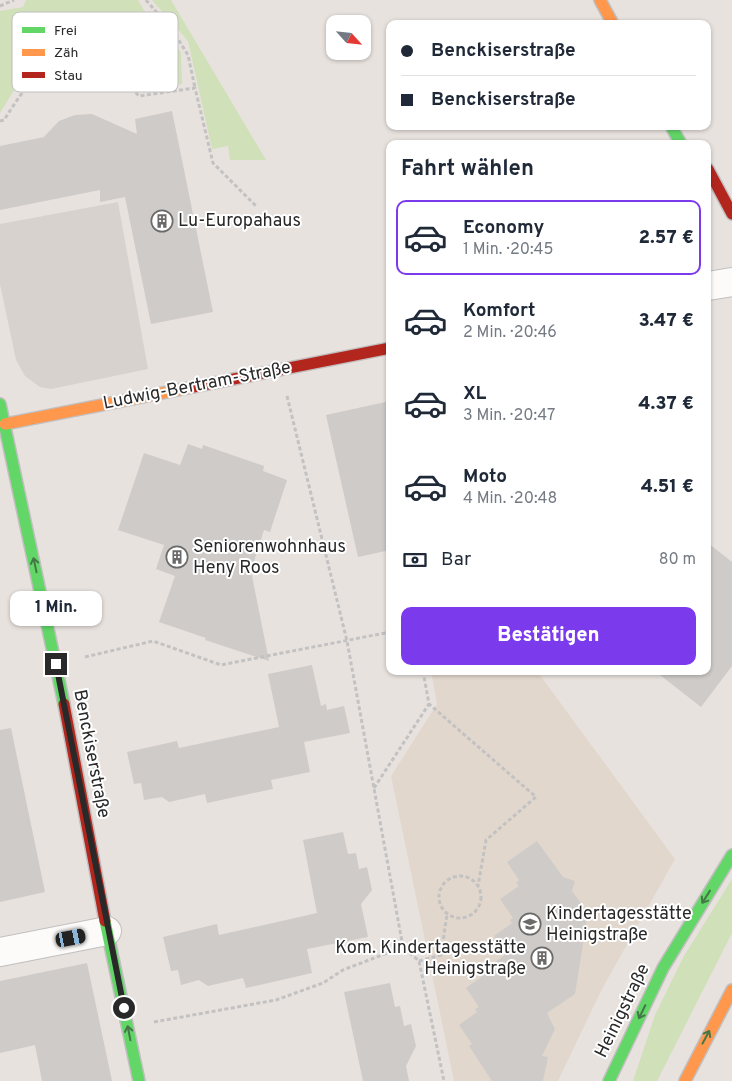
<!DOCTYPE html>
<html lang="de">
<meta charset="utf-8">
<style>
body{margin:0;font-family:Overpass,sans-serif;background:#f6f6f7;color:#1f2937;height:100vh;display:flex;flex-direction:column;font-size:19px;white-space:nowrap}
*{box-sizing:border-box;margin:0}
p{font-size:16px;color:#747a83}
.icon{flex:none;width:28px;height:28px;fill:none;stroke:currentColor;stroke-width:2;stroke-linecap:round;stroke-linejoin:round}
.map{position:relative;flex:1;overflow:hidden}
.side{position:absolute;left:386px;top:140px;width:325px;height:535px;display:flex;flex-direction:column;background:#fff;border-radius:10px;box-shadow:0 1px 4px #0004}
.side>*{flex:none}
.guide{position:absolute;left:386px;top:20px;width:325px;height:110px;border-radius:10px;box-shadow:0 1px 4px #0004;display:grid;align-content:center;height:110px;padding:0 15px;background:#fff}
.needle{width:32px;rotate:117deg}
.fabs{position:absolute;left:326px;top:15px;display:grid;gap:10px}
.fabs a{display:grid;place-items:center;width:45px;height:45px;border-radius:10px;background:#fff;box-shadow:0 1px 4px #0004;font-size:25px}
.end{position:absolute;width:22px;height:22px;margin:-11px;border:6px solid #292929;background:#fff;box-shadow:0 0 0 2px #fff}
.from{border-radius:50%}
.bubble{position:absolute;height:35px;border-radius:10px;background:#fff;box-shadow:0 1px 4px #0004;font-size:16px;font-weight:800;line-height:35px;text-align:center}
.car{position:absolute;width:15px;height:30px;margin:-15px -8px;border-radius:6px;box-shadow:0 0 4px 1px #0007;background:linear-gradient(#222 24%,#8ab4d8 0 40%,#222 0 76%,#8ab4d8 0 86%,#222 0)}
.guide b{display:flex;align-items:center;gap:18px;height:48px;font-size:19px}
.guide b+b{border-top:1px solid #e0e1e3}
.guide i{width:12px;height:12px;background:#1f2937}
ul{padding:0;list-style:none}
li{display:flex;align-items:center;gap:15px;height:75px;margin:0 10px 8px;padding:0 5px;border:2px solid transparent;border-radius:10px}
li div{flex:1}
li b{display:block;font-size:19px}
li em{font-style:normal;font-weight:800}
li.active{border-color:#7c3aed}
li>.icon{width:45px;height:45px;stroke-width:1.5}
h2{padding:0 15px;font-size:22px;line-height:60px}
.pay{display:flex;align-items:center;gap:12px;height:55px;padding:0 15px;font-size:19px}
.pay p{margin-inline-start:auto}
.primary-button{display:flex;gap:10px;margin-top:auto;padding:10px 15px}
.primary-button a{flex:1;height:58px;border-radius:10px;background:#7c3aed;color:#fff;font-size:20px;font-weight:800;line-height:58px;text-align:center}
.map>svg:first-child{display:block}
.education{fill:#e2d7cd}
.green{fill:#d0e0b8}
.plaza{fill:#d8d2ce}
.building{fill:#cecbc8}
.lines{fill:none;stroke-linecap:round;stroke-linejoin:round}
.street-casing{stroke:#c1bfbf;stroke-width:30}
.fast-casing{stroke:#c1bfbf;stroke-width:14}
.slow-casing{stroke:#c1bfbf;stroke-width:14}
.jam-casing{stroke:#c1bfbf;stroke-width:14}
.path{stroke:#c3c2c2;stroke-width:3;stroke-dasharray:4 2.5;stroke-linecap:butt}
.street{stroke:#fcfbfa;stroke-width:28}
.fast{stroke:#63d668;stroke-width:11}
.slow{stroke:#ff974d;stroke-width:11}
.jam{stroke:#b3261e;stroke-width:11}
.oneway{stroke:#437745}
.route{stroke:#292929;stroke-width:6}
.labels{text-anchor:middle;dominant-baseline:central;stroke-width:4;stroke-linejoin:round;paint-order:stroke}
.poi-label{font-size:18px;fill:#292929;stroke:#fff;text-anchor:start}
.street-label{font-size:18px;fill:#292929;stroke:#fff}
.key{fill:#fff;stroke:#bfbfbf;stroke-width:1}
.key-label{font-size:14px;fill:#292929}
</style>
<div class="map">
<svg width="732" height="1081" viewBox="0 0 732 1081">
<rect width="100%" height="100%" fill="#e8e2de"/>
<!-- education -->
<path class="education" d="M431,671h106l138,188 -73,130 -44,92h-104l-63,-305 46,-72z"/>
<!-- green -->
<g class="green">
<path d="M26,0h112l7,12 36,40 1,32 -39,6 -34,-35 -32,-6 -30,6 -20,14 -27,44v-102l23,-4z"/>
<path d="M152,0h19l95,160h-36l-2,-14 -16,3 -24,-108z"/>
<path d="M732,879v54l-75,148h-24l22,-66 29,-59z"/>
</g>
<!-- plaza -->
<path class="plaza" d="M118,202l30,167 -97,20 -11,-2 -15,-11 -9,-16 -16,-76v-60z"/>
<!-- building -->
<g class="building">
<path d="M172,111l41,201 -62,12 -26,-127 -25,5v-12l-100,20v-64l44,-9 15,-16 16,-6 17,-1 45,20 -2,-15z"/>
<path d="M390,401v149l-32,7 -32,-142z"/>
<path d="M188,444l14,5 1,-4 61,21 -1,5 24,9 -17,52 -6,-2 -13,41 18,90 -64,-21 1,-2 -47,-16 16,-46 -19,-7 8,-24 -46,-15 26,-77 36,12z"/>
<path d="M708,543l24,19v104l-31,41 -46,-36h53z"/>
<path d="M312,665l9,41 5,-2 1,6 17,-4 6,27 -46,9 6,30 -39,8 2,9 -66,14 -2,-9 -36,8 -7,-5 -18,3 -3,-17 -7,1 -7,-32 50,-11 2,7 100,-21 -11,-53z"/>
<path d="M11,728l34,164 -45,10v-172z"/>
<path d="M343,832l5,22 8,-1 3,16 8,-2 5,23 -11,14 7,33 -61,12 5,24 -66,15 -3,-10 -35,8 -9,-6 -18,5 -3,-15 -7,1 -8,-34 54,-13 2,11 98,-22 -14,-73z"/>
<path d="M537,841l26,36 12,4 -3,10 16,22 -13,81 -28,19 8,16 -13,27 6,1 -5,24h-51l-23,-35 3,-2 -13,-19 18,-13 -2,-3 4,-2 -13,-19 18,-13 -2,-3 24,-18 -12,-18 18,-13 -2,-3 3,-2 -13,-19 19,-13 -3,-3 3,-3 -12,-18z"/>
<path d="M87,963l25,118h-70l-7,-36 -35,8v-72z"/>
<path d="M390,983l5,24 5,-1 4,20 7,-2 5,22 -10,20 3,15h-46l-19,-89z"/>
</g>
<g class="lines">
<!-- street casing -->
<g class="street-casing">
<g id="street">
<path d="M708,286l24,-4"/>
<path d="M0,952l107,-21"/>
</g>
</g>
<!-- fast casing -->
<g class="fast-casing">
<g id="fast">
<path d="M671,126l10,18"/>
<path d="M0,404l64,300"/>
<path d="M105,921l34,160"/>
<path d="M609,1081l54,-113 69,-113"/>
</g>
</g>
<!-- slow casing -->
<g class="slow-casing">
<g id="slow">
<path d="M600,0l13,24"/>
<path d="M5,424l188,-37"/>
<path d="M685,1081l47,-91"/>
</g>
</g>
<!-- jam casing -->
<g class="jam-casing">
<g id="jam">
<path d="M708,169l24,45"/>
<path d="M193,387l197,-39"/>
<path d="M64,704l41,217"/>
</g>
</g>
<!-- path -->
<g class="path">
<path d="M146,0l27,31 15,24 7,33"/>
<path d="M0,6l14,-6"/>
<path d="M0,121l4,-1c22,-34 52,-83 101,-55 12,7 24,21 34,31l56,-8 18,75 43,43"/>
<path d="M287,396l60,245 56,306 16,14 25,120"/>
<path d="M85,657l68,-16 68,24 169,-33"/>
<path d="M423,671l6,33 107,93 -50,43 -8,46"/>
<path d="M374,788l55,-84"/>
<circle cx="460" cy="897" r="21"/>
<path d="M419,961l22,-6 6,-41"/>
<path d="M154,1022l122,-22 47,-17 20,-13 60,-23"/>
</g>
<!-- street -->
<use href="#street" class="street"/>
<!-- fast -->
<use href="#fast" class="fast"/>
<!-- slow -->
<use href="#slow" class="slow"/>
<!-- jam -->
<use href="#jam" class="jam"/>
</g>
<!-- one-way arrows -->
<defs><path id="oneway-shaft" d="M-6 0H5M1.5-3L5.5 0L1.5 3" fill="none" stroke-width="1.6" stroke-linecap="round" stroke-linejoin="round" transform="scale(1.25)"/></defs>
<g class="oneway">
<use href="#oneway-shaft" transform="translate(35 565) rotate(-102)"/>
<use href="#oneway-shaft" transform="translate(706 897) rotate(122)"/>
<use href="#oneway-shaft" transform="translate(642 1012) rotate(116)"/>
<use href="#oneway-shaft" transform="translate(129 1033) rotate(-101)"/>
<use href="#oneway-shaft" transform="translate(706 1037) rotate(-62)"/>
</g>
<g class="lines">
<!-- route -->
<path class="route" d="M56,664l68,344"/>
</g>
<!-- icons -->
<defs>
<g id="building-ring" transform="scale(1.125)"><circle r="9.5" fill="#fff" stroke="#6c6a68" stroke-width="1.5"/><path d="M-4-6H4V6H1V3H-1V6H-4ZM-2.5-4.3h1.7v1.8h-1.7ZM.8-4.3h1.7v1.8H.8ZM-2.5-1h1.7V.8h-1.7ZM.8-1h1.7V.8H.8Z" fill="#6c6a68"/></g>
<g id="school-ring" transform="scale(1.125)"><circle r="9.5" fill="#fff" stroke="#6c6a68" stroke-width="1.5"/><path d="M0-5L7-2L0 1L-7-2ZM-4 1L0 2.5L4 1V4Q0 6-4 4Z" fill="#6c6a68"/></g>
</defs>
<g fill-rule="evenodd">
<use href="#building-ring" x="162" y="221"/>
<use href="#building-ring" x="177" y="557"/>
<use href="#school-ring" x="530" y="924"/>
<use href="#building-ring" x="542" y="958"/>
</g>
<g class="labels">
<!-- poi labels -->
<g class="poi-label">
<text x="178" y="221">Lu-Europahaus</text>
<text x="193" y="547">Seniorenwohnhaus<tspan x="193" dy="21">Heny Roos</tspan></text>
<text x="546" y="914">Kindertagesstätte<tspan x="546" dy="21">Heinigstraße</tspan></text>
<text x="526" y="948" text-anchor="end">Kom. Kindertagesstätte<tspan x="526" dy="21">Heinigstraße</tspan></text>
</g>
<!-- street labels -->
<g class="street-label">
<text transform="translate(197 386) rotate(-11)">Ludwig-Bertram-Straße</text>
<text transform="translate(91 754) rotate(79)">Benckiserstraße</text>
<text transform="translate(623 1011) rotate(-64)">Heinigstraße</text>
</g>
</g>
<!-- legend -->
<rect x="12" y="12" width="166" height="80" rx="8" class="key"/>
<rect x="22" y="27" width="23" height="6" fill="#63d668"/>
<rect x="22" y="49" width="23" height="7" fill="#ff974d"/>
<rect x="22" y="72" width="23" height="6" fill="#b3261e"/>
<g class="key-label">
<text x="54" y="35">Frei</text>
<text x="54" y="57">Zäh</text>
<text x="54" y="80">Stau</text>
</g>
</svg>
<div class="fabs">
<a><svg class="needle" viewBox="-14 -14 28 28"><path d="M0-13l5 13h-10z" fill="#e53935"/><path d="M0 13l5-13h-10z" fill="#747a83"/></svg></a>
</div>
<i class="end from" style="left:124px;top:1008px"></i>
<i class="end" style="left:56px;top:664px"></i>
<div class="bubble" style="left:10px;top:591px;width:92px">1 Min.</div>
<i class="car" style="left:71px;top:938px;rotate:79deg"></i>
<div class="guide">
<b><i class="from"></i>Benckiserstraße</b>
<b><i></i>Benckiserstraße</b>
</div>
<section class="side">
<h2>Fahrt wählen</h2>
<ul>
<li class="active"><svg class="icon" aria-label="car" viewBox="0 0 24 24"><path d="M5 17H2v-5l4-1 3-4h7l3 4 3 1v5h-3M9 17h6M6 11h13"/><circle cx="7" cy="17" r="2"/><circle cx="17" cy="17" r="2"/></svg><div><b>Economy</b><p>1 Min. · 20:45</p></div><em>2.57 €</em></li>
<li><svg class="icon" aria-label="car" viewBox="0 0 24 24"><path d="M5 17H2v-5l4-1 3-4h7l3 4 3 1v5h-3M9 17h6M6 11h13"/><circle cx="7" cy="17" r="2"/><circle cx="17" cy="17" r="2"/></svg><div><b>Komfort</b><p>2 Min. · 20:46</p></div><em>3.47 €</em></li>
<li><svg class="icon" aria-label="car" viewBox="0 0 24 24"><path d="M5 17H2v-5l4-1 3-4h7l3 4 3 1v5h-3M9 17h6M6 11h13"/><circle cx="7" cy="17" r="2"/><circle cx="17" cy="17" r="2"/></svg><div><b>XL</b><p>3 Min. · 20:47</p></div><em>4.37 €</em></li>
<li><svg class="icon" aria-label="car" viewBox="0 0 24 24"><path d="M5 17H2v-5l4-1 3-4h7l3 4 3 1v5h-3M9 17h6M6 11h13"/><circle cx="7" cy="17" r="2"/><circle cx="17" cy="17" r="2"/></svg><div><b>Moto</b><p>4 Min. · 20:48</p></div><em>4.51 €</em></li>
</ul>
<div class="pay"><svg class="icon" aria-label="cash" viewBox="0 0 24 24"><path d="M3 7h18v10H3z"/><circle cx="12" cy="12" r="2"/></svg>Bar<p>80 m</p></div>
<div class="primary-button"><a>Bestätigen</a></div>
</section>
</div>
